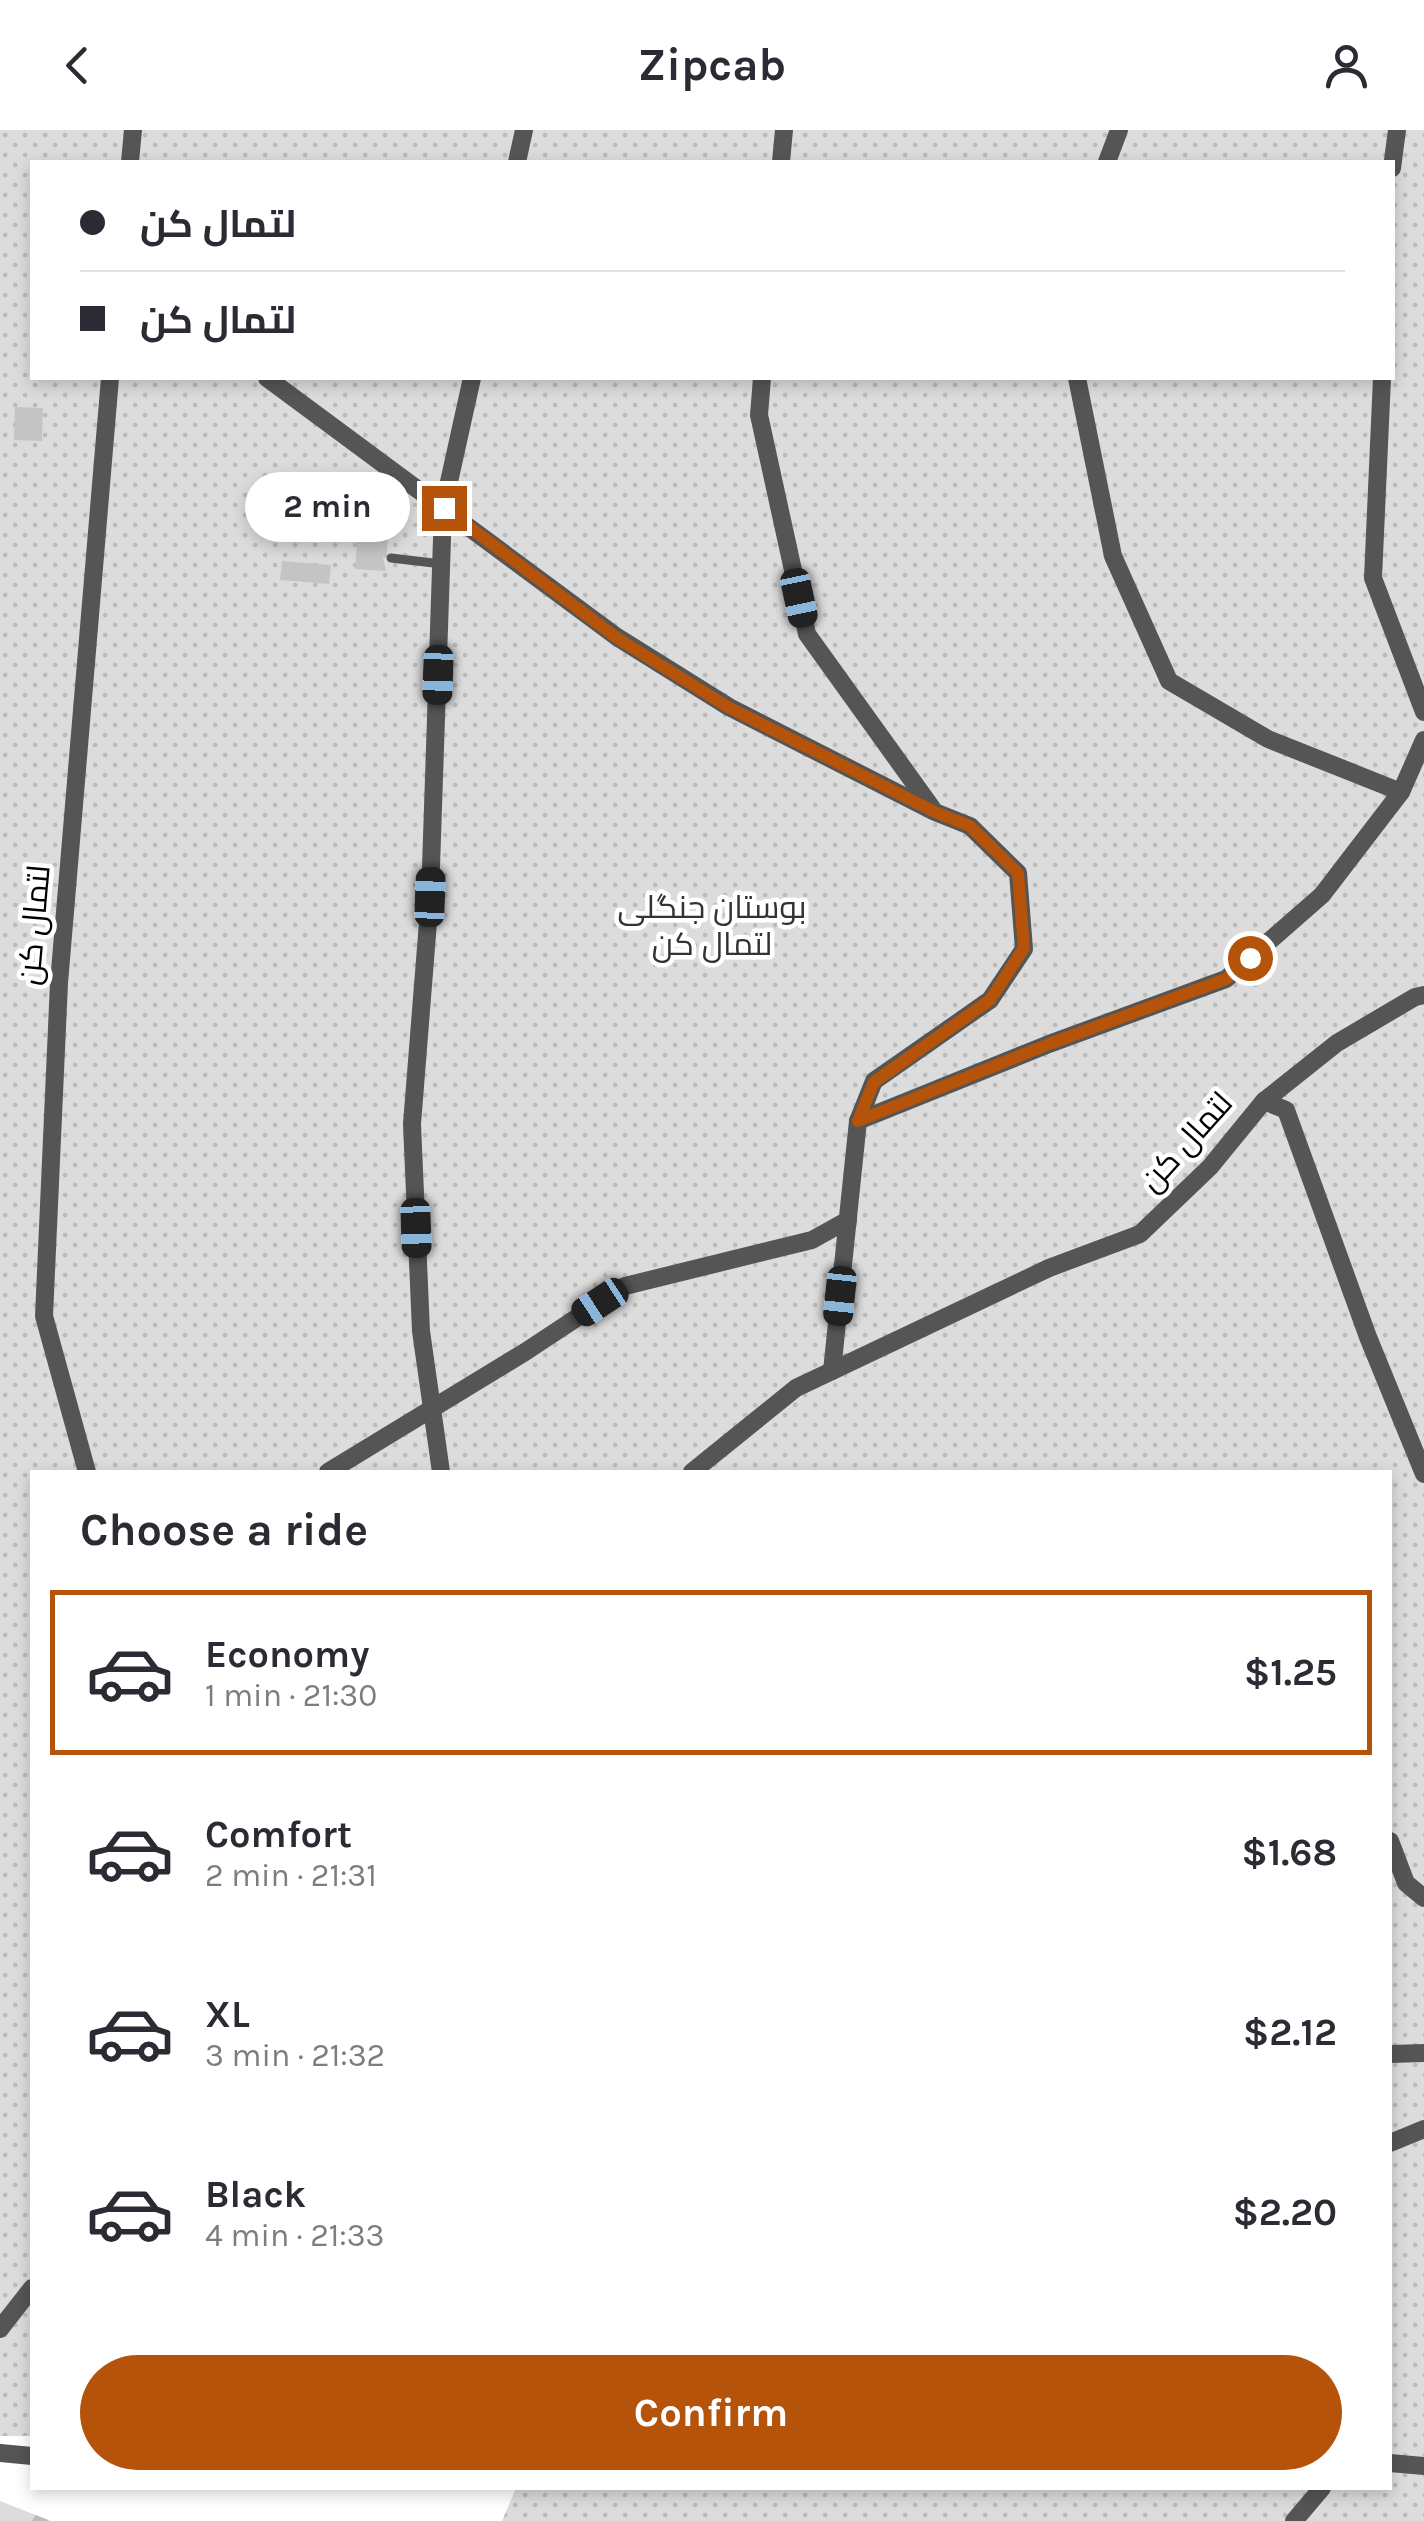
<!DOCTYPE html>
<meta charset="utf-8">
<style>
body{margin:0;font-family:Karla,Cairo,sans-serif;background:#f2f2f3;color:#2b2b33;height:100vh;display:flex;flex-direction:column;font-size:38px;white-space:nowrap}
*{box-sizing:border-box;margin:0}
p{font-size:32px;color:#7c7c81}
.icon{flex:none;width:55px;height:55px;fill:none;stroke:currentColor;stroke-width:2;stroke-linecap:round;stroke-linejoin:round}
.map{position:relative;flex:1;overflow:hidden}
.side{position:absolute;left:30px;top:1340px;width:1362px;height:1020px;display:flex;flex-direction:column;background:#fff;border-radius:0px;box-shadow:0 5px 15px #0003}
.side>*{flex:none}
.top-card{position:absolute;left:30px;top:30px;width:1365px;height:220px;border-radius:0px;box-shadow:0 5px 15px #0003;display:grid;align-content:center;height:220px;padding:0 50px;background:#fff}
.end{position:absolute;width:45px;height:45px;margin:-22px;border:12px solid #b45309;background:#fff;box-shadow:0 0 0 5px #fff}
.from{border-radius:50%}
.bubble{position:absolute;height:70px;border-radius:35px;background:#fff;box-shadow:0 5px 15px #0003;font-size:32px;font-weight:700;line-height:70px;text-align:center}
.car{position:absolute;width:30px;height:60px;margin:-30px -15px;border-radius:12px;box-shadow:0 0 8px 2px #0007;background:linear-gradient(#222 24%,#8ab4d8 0 40%,#222 0 76%,#8ab4d8 0 86%,#222 0)}
.top-card b{display:flex;align-items:center;gap:35px;height:95px;font-size:38px}
.top-card b+b{border-top:2px solid #e1e1e2}
.top-card i{width:25px;height:25px;background:#2b2b33}
ul{padding:0;list-style:none}
li{display:flex;align-items:center;gap:30px;height:165px;margin:0 20px 15px;padding:0 30px;border:5px solid transparent;border-radius:0px}
li div{flex:1}
li b{display:block;font-size:38px}
li em{font-style:normal;font-weight:700}
li.current{border-color:#b45309}
li>.icon{width:90px;height:90px;stroke-width:1.5}
h2{padding:0 50px;font-size:45px;line-height:120px}
.primary-button{display:flex;gap:20px;margin-top:auto;padding:20px 50px}
.primary-button a{flex:1;height:115px;border-radius:60px;background:#b45309;color:#fff;font-size:40px;font-weight:700;line-height:115px;text-align:center}
header{display:flex;justify-content:space-between;align-items:center;height:130px;padding:0 50px;background:#fff;font-size:45px;font-weight:700}
.map>svg:first-child{display:block}
.forest{fill:url(#forest-firs)}
.park{fill:url(#park-dots);fill-rule:evenodd}
.building{fill:#c4c4c4}
.lines{fill:none;stroke-linecap:round;stroke-linejoin:round}
.service{stroke:#555;stroke-width:9}
.minor{stroke:#555;stroke-width:18}
.route{stroke:#b45309;stroke-width:12}
.labels{text-anchor:middle;dominant-baseline:central;stroke-width:9;stroke-linejoin:round;paint-order:stroke}
.park-label{font-size:32px;fill:#333;stroke:#fff}
.street-label{font-size:32px;fill:#000;stroke:#fff}
</style>
<header><svg class="icon" aria-label="back" viewBox="0 0 24 24"><path d="M15 5l-7 7 7 7"/></svg>Zipcab<svg class="icon" aria-label="person" viewBox="0 0 24 24"><circle cx="12" cy="8" r="4"/><path d="M4 21q1-7 8-7t8 7"/></svg></header>
<div class="map">
<svg width="1424" height="2391" viewBox="0 0 1424 2391">
<defs>
<pattern id="forest-firs" width="22" height="20" patternUnits="userSpaceOnUse" patternTransform="scale(2.5)"><rect width="22" height="20" fill="#dcdcdc"/><path d="M5 1l3.5 6h-7zM16 11l3.5 6h-7z" fill="#bbb"/></pattern>
<pattern id="park-dots" width="8" height="8" patternUnits="userSpaceOnUse" patternTransform="scale(2.5)"><rect width="8" height="8" fill="#dcdcdc"/><path d="M2 2h.1M6 6h.1" fill="none" stroke="#bbb" stroke-width="1.8" stroke-linecap="round"/></pattern>
</defs>
<rect width="100%" height="100%" fill="#fff"/>
<!-- forest -->
<path class="forest" d="M0,2371l51,20h-51z"/>
<!-- park -->
<path class="park" d="M0,0h1424v2391h-922l14,-33h874v-1016h-1358v964h-32zM32,32h1360v216h-1360z"/>
<!-- building -->
<g class="building">
<path d="M15,277l28,1 -1,33 -28,-1z"/>
<path d="M358,397l30,2 -1,22 -4,7 3,13 -31,-2z"/>
<path d="M282,431l49,4 -2,19 -49,-4z"/>
</g>
<g class="lines">
<!-- service -->
<path class="service" d="M391,428l51,6"/>
<!-- minor -->
<g class="minor">
<path d="M130,32l3,-32"/>
<path d="M517,32l7,-32"/>
<path d="M781,32l3,-32"/>
<path d="M1107,32l12,-32"/>
<path d="M1392,38l5,-38"/>
<path d="M267,248l350,259 112,70 206,105 35,14 48,47 6,76 -34,51 -116,81 -16,40"/>
<path d="M762,248l-3,37 48,219 125,174"/>
<path d="M1382,248l-9,200 51,134"/>
<path d="M1401,662l23,-52"/>
<path d="M1264,971l73,-58 78,-46 9,-2"/>
<path d="M832,1241l26,-250 191,-77 177,-65 96,-84 79,-103 -133,-53 -99,-58 -56,-125 -36,-178"/>
<path d="M87,1342l-43,-156 15,-333 51,-605"/>
<path d="M328,1342l197,-120 100,-66 187,-46 36,-20"/>
<path d="M441,1342l-20,-141 -9,-207 18,-227 13,-388 29,-131"/>
<path d="M692,1342l104,-84 253,-120 91,-34 70,-67 54,-66 22,9 82,227 56,137"/>
<path d="M1390,1711l16,42 18,15"/>
<path d="M1390,1924l34,-1"/>
<path d="M1390,2013l34,-14"/>
<path d="M0,2199l32,-41"/>
<path d="M0,2323l32,3"/>
<path d="M1390,2333l34,3"/>
<path d="M1294,2391l28,-33"/>
</g>
</g>
<g class="lines">
<!-- route -->
<path class="route" d="M444,378l173,130 111,69 207,105 35,14 48,47 6,75 -34,52 -116,82 -16,39 191,-77 177,-65 24,-21"/>
</g>
<g class="labels">
<!-- park labels -->
<g class="park-label">
<text x="712" y="777">بوستان جنگلی<tspan x="712" dy="37">لتمال کن</tspan></text>
</g>
<!-- street labels -->
<g class="street-label">
<text transform="translate(34 795) rotate(-85)">لتمال کن</text>
<text transform="translate(1186 1012) rotate(-48)">لتمال کن</text>
</g>
</g>
</svg>
<i class="end from" style="left:1250px;top:828px"></i>
<i class="end" style="left:444px;top:378px"></i>
<div class="bubble" style="left:245px;top:342px;width:165px">2 min</div>
<i class="car" style="left:799px;top:468px;rotate:168deg"></i>
<i class="car" style="left:438px;top:545px;rotate:182deg"></i>
<i class="car" style="left:430px;top:767px;rotate:2deg"></i>
<i class="car" style="left:416px;top:1098px;rotate:178deg"></i>
<i class="car" style="left:840px;top:1166px;rotate:186deg"></i>
<i class="car" style="left:600px;top:1172px;rotate:237deg"></i>
<div class="top-card">
<b><i class="from"></i>لتمال کن</b>
<b><i></i>لتمال کن</b>
</div>
<section class="side">
<h2>Choose a ride</h2>
<ul>
<li class="current"><svg class="icon" aria-label="car" viewBox="0 0 24 24"><path d="M5 17H2v-5l4-1 3-4h7l3 4 3 1v5h-3M9 17h6M6 11h13"/><circle cx="7" cy="17" r="2"/><circle cx="17" cy="17" r="2"/></svg><div><b>Economy</b><p>1 min · 21:30</p></div><em>$1.25</em></li>
<li><svg class="icon" aria-label="car" viewBox="0 0 24 24"><path d="M5 17H2v-5l4-1 3-4h7l3 4 3 1v5h-3M9 17h6M6 11h13"/><circle cx="7" cy="17" r="2"/><circle cx="17" cy="17" r="2"/></svg><div><b>Comfort</b><p>2 min · 21:31</p></div><em>$1.68</em></li>
<li><svg class="icon" aria-label="car" viewBox="0 0 24 24"><path d="M5 17H2v-5l4-1 3-4h7l3 4 3 1v5h-3M9 17h6M6 11h13"/><circle cx="7" cy="17" r="2"/><circle cx="17" cy="17" r="2"/></svg><div><b>XL</b><p>3 min · 21:32</p></div><em>$2.12</em></li>
<li><svg class="icon" aria-label="car" viewBox="0 0 24 24"><path d="M5 17H2v-5l4-1 3-4h7l3 4 3 1v5h-3M9 17h6M6 11h13"/><circle cx="7" cy="17" r="2"/><circle cx="17" cy="17" r="2"/></svg><div><b>Black</b><p>4 min · 21:33</p></div><em>$2.20</em></li>
</ul>
<div class="primary-button"><a>Confirm</a></div>
</section>
</div>
